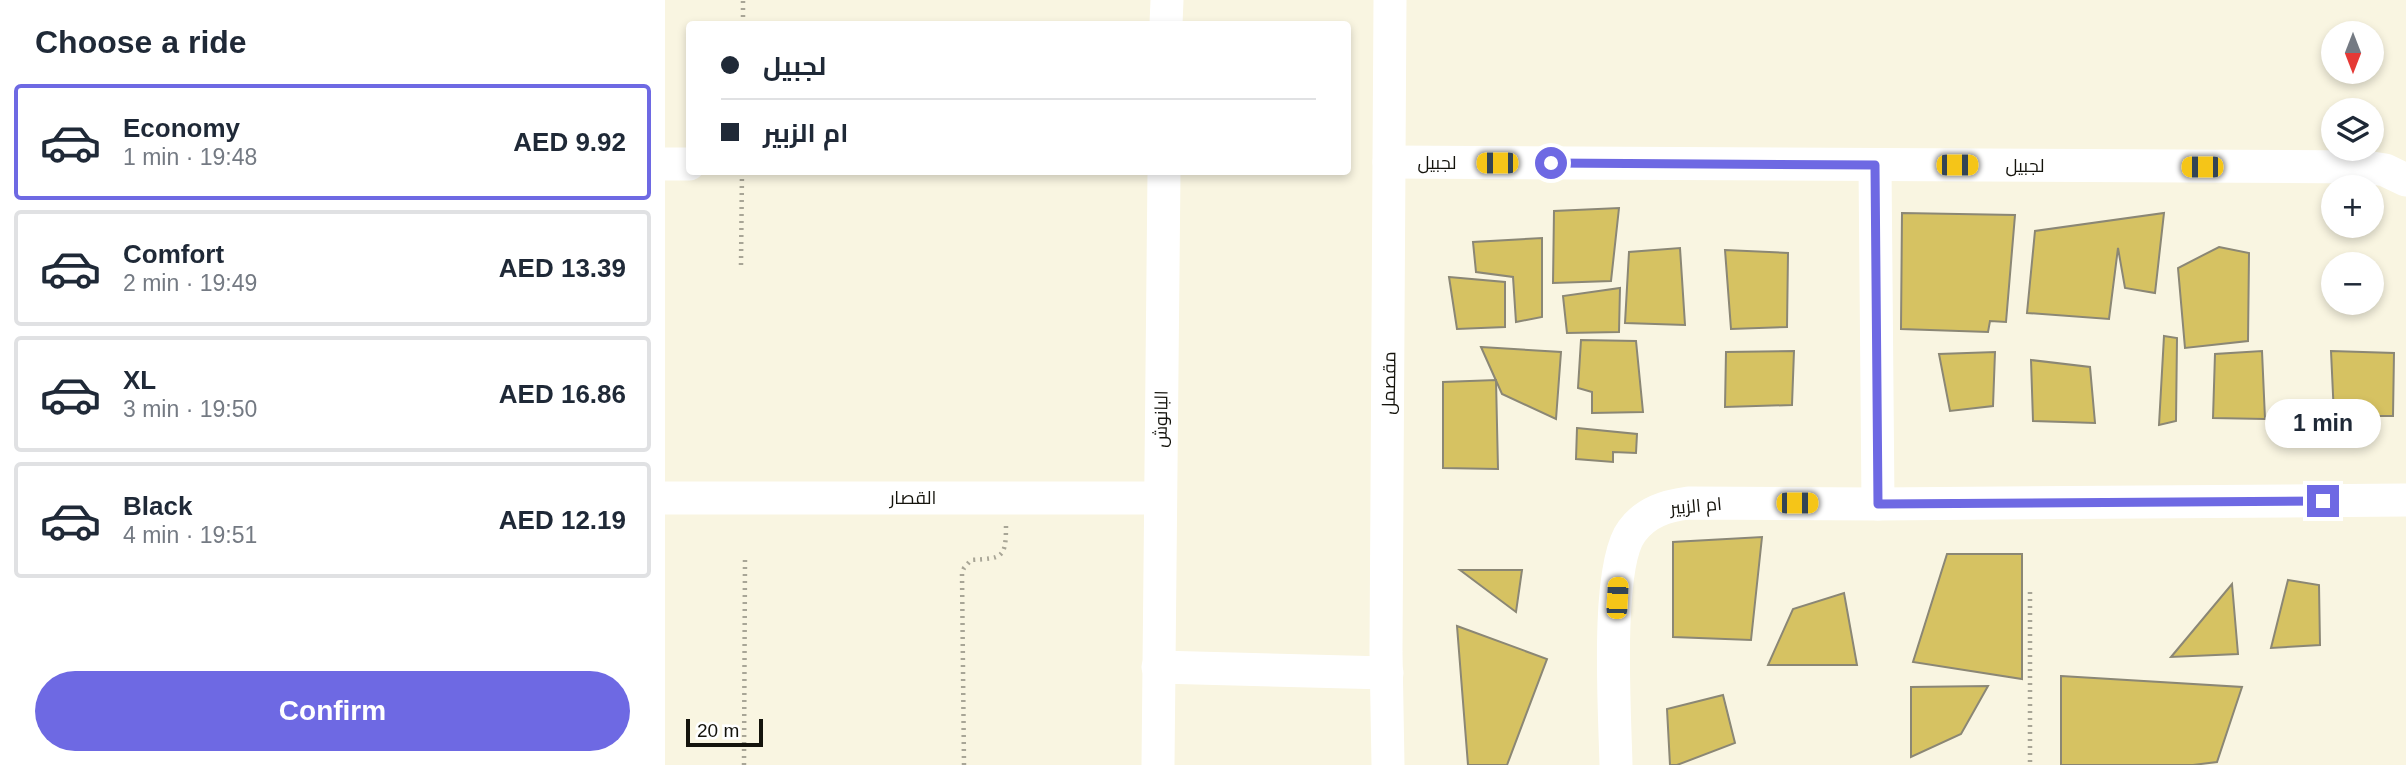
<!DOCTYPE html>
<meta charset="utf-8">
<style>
body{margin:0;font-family:Helvetica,Cairo,sans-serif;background:#f2f2f3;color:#1f2937;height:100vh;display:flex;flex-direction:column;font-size:26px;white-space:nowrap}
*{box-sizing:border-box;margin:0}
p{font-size:23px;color:#747a83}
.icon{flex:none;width:38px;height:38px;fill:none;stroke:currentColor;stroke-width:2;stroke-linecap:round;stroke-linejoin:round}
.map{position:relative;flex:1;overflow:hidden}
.sheet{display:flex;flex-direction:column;background:#fff;width:665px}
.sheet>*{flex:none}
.top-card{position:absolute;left:21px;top:21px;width:665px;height:154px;border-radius:7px;box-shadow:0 4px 10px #0003;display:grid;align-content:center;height:154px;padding:0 35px;background:#fff}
.needle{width:46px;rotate:180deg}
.fabs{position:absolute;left:1656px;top:21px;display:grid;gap:14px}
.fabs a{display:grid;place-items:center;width:63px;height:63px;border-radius:50%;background:#fff;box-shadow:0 4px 10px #0003;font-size:35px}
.scale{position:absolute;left:21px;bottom:18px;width:77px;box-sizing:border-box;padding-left:7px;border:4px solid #14130c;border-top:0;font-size:19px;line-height:24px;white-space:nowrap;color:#14130c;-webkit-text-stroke:5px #fff;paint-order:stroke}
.end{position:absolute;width:32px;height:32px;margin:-16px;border:9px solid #6e69e3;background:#fff;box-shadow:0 0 0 4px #fff}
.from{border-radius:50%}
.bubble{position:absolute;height:49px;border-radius:24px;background:#fff;box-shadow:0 4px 10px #0003;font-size:23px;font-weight:800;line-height:49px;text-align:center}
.car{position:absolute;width:21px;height:42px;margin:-21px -10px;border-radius:9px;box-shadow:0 0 5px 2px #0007;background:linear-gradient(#f5c518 24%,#345 0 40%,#f5c518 0 76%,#345 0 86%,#f5c518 0)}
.top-card b{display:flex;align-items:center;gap:24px;height:66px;font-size:26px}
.top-card b+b{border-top:2px solid #e0e1e3}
.top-card i{width:18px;height:18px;background:#1f2937}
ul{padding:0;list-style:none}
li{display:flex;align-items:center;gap:21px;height:116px;margin:0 14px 10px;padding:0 21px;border:4px solid #e0e1e3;border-radius:7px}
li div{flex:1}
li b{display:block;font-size:26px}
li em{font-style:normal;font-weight:800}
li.current{border-color:#6e69e3}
li>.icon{width:63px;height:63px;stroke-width:1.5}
h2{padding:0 35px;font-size:32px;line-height:84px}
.cta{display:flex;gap:14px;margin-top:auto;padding:14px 35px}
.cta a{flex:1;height:80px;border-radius:42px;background:#6e69e3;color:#fff;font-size:28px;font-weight:800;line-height:80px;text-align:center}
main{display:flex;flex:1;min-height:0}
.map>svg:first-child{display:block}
.building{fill:#d6c262;stroke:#8b8775;stroke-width:2}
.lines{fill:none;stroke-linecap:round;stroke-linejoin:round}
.path{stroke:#a8a596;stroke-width:4.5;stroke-dasharray:2 5;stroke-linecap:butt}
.minor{stroke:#fff;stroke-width:33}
.route{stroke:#6e69e3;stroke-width:9}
.labels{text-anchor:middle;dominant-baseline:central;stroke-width:6;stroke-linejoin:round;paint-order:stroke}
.street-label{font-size:18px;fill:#14130c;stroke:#fff}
</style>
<main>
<section class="sheet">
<h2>Choose a ride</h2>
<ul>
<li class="current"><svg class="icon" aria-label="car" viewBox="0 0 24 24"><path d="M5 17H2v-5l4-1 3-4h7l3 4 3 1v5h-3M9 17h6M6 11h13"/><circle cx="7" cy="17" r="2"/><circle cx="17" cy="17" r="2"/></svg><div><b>Economy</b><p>1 min · 19:48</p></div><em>AED 9.92</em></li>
<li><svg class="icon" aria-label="car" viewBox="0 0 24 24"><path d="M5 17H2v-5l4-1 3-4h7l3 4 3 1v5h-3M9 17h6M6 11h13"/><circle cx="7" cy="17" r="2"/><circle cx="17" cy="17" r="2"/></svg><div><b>Comfort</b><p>2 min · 19:49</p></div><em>AED 13.39</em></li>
<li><svg class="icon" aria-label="car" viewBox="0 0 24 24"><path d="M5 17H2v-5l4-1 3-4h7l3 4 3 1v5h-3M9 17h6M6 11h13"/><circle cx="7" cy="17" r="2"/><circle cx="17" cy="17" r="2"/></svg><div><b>XL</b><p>3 min · 19:50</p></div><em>AED 16.86</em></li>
<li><svg class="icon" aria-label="car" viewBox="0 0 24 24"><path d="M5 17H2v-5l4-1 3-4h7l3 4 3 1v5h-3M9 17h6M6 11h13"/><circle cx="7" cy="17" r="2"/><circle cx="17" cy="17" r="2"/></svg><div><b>Black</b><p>4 min · 19:51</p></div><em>AED 12.19</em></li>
</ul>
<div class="cta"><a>Confirm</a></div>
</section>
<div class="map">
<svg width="1741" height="765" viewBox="0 0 1741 765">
<rect width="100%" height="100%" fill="#f9f5e1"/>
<!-- building -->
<g class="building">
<path d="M954,208l-8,73 -58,2 1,-72z"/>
<path d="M1237,213l113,2 -9,107 -16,-1 -2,11 -87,-3z"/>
<path d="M1499,213l-9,80 -30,-5 -7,-40 -9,71 -82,-6 8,-82z"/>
<path d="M877,238v79l-26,5 -3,-45 -37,-5 -3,-30z"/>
<path d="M1554,247l30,6 -1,88 -63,7 -7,-80z"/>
<path d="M1015,248l5,77 -60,-2 4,-71z"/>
<path d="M1060,250l63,3 -1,74 -56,2z"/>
<path d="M784,277l56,5v45l-48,2z"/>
<path d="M955,288l-1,44 -52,1 -4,-37z"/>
<path d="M1499,336l13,2 -1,83 -17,4z"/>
<path d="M916,340l55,1 7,71 -51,1v-21l-14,-4z"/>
<path d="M816,347l80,5 -5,67 -54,-25z"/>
<path d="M1129,351l-2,54 -67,2 1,-55z"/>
<path d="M1597,351l3,68 -52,-1 2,-64z"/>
<path d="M1666,351l63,2 -1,63h-59z"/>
<path d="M1330,352l-2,54 -43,5 -11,-57z"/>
<path d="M1366,360l59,7 5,56 -62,-2z"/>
<path d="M831,380l2,89 -55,-1v-86z"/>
<path d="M912,428l60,6 -1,19 -23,-1v10l-37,-3z"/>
<path d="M1097,537l-11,103 -78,-3v-95z"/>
<path d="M1282,554h75v125l-109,-17z"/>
<path d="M795,570h62l-6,42z"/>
<path d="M1623,580l31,5 1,60 -49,3z"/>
<path d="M1567,584l6,70 -67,3z"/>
<path d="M1179,593l13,72h-89l25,-56z"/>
<path d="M792,626l90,33 -40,106h-39z"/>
<path d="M1396,676l181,11 -25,75 -24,3h-132z"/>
<path d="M1323,686l-27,48 -50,23v-70z"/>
<path d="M1058,695l12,48 -58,22h-7l-3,-56z"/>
</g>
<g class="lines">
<!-- path -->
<g class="path">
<path d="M78,24v-24"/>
<path d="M76,265l1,-93"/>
<path d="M1365,592v173"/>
<path d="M79,765l1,-205"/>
<path d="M299,765l-2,-192 2,-5 7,-8c31,-2 35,-1 35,-34"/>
</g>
<!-- minor -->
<g class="minor">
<path d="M501,24l1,-24"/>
<path d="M724,162l977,5 19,3 21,10"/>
<path d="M0,164h24"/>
<path d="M1210,165l3,339"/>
<path d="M0,498h495"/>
<path d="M493,667l229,6"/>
<path d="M493,765l6,-593"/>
<path d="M723,765l-2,-113 4,-652"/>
<path d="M951,765c-1,-49 -11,-199 16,-234 14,-19 34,-25 56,-28l190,1 528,-4"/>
</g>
</g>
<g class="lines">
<!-- route -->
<path class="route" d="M886,163l324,2 3,339 445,-3"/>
</g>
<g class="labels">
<!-- street labels -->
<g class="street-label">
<text x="772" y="163">لجبيل</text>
<text x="1360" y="166">لجبيل</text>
<text transform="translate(724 383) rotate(-89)">مقصمل</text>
<text transform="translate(496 419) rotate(-89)">البانوش</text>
<text x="248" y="498">القصار</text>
<text transform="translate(1031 506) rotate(-5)">ام الزبير</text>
</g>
</g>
</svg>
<div class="fabs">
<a><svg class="needle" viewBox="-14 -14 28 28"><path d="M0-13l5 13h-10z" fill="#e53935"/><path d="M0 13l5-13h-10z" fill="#747a83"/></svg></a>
<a><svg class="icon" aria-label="layers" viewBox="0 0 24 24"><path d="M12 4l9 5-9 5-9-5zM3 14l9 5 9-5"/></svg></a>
<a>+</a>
<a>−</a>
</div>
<div class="scale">20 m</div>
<i class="end from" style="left:886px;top:163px"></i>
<i class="end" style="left:1658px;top:501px"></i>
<div class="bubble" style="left:1600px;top:399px;width:116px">1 min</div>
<i class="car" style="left:832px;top:163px;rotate:270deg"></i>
<i class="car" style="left:1292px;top:165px;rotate:90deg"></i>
<i class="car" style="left:1537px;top:167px;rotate:270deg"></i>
<i class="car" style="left:1132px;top:503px;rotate:90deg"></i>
<i class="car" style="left:952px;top:598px;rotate:3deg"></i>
<div class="top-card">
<b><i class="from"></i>لجبيل</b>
<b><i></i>ام الزبير</b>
</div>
</div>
</main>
